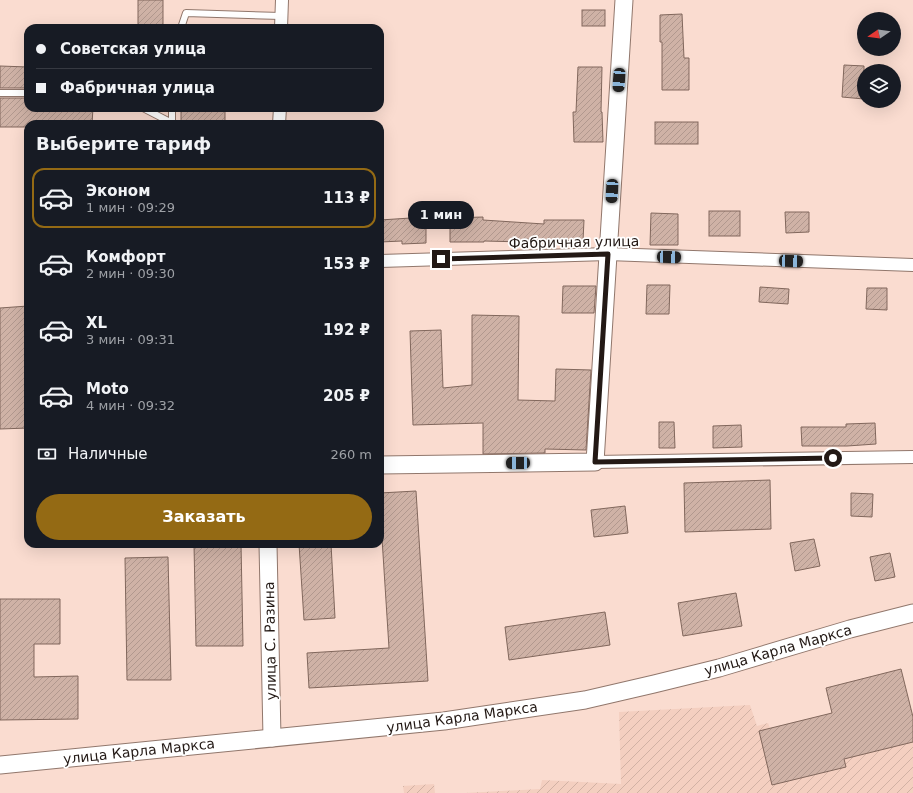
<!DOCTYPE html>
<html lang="ru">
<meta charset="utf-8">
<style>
body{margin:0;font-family:"DejaVu Sans",sans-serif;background:#20242c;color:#f1f3f6;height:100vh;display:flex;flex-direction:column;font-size:15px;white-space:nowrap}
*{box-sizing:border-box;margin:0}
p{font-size:13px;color:#9ea1a6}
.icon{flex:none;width:22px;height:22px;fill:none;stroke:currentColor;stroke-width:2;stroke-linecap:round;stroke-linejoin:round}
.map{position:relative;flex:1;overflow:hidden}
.drawer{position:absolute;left:24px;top:120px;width:360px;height:428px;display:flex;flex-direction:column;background:#171b24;border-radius:12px;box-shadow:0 4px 16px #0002}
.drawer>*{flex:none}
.top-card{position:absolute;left:24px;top:24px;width:360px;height:88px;border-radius:12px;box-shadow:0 4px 16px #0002;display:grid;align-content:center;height:88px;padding:0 12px;background:#171b24}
.needle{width:26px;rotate:257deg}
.controls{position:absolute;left:857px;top:12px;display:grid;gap:8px}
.controls a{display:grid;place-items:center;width:44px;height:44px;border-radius:50%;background:#171b24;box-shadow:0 4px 16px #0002;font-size:20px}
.end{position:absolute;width:18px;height:18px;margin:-9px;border:5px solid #231915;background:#fff;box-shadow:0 0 0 2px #fff}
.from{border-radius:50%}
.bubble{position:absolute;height:28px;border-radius:14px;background:#171b24;box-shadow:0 4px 16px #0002;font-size:13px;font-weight:800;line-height:28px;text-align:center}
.car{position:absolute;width:12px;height:24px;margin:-12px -6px;border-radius:5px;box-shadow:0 0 3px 1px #0007;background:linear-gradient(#222 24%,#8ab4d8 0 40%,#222 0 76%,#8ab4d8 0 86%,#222 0)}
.top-card b{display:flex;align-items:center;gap:14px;height:38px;font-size:15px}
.top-card b+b{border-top:1px solid #363941}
.top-card i{width:10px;height:10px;background:#f1f3f6}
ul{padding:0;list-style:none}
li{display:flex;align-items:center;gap:12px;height:60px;margin:0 8px 6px;padding:0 4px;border:2px solid transparent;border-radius:12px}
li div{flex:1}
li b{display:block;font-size:15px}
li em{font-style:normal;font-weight:800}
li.selected{border-color:#946a14}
li>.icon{width:36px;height:36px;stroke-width:1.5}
h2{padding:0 12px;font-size:18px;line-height:48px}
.pay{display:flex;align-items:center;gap:10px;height:44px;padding:0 12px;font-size:15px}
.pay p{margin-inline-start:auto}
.action{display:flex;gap:8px;margin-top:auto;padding:8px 12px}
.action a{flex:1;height:46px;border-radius:24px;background:#946a14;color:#fff;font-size:16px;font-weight:800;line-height:46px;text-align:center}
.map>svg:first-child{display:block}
.industrial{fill:url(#industrial-furrows)}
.building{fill:url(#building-hatch);stroke:#81675c}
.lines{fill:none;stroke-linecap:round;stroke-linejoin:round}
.lane-casing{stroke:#91776c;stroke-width:8}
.street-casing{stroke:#91776c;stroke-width:14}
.secondary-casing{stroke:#91776c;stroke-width:19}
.lane{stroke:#fff;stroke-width:6}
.street{stroke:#fff;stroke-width:12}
.secondary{stroke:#fff;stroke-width:17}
.route{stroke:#231915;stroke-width:5}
.labels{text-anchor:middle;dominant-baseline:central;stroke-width:3.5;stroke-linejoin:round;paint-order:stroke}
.street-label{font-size:14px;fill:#231915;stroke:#fff}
</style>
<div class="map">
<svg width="913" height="793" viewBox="0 0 913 793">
<defs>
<pattern id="industrial-furrows" width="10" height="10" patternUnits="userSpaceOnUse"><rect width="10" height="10" fill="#f4cfc0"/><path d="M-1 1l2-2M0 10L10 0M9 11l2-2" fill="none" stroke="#d1b1a4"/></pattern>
<pattern id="building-hatch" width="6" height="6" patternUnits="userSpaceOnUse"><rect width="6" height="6" fill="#cfb2a6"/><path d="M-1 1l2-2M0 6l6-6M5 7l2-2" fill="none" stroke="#b1988e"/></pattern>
</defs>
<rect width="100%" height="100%" fill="#fadcd0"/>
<!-- industrial -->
<g class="industrial">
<path d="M750,705l7,21 11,-3 2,5 143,-11v76h-448l75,-4 2,-9 79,4 -2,-72z"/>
<path d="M434,784l1,9h-31l-1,-7z"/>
</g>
<!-- building -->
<g class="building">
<rect x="138" y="0" width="25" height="28"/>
<rect x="582" y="10" width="23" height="16"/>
<path d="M682,14l2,44h5v32h-27v-48h-2v-27z"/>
<path d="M844,65l20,1v33l-22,-2z"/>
<path d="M0,66l28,1v21h-28z"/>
<path d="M578,67h24l-1,45h1l1,30h-29l-1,-30h3z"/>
<path d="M0,98h28v10h65l-1,16h-64v3h-28z"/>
<rect x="181" y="108" width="44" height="16"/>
<rect x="655" y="122" width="43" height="22"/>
<rect x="709" y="211" width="31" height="25"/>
<path d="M785,212h24v20l-23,1z"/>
<path d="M651,213l27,1v31h-28z"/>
<path d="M426,217v26l-24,1v-3l-22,1v-22z"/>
<path d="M483,217v3l61,4v-4h40l-1,21 -59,-2v3l-40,-1v1h-34v-24z"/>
<path d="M647,285h23l-1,29h-23z"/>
<path d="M563,286h33l-2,27h-32z"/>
<path d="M760,287l29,2 -1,15 -29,-2z"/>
<path d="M867,288h20v22l-21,-1z"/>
<path d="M28,306v122l-28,1v-121z"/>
<path d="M472,315l47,1 -1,84 37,1 1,-32 35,1 -5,80 -41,-1v4l-62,1v-31l-70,2 -3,-94 31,-1 2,58 29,-3z"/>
<path d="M659,422h15l1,26h-16z"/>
<path d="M875,423l1,21 -29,2h-45l-1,-19h45v-3z"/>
<path d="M741,425l1,22 -29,1v-22z"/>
<path d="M770,480l1,49 -86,3 -1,-49z"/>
<path d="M416,491l12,190 -119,7 -2,-35 82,-5 -9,-141v-14z"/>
<path d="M851,493l22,1 -1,23 -21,-1z"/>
<path d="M625,506l3,27 -34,4 -3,-27z"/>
<path d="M814,539l6,27 -25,5 -5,-28z"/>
<path d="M194,544h47l2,102h-47z"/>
<path d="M299,544h32l4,74 -31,2z"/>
<path d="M890,553l5,24 -20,4 -5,-24z"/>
<path d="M168,557l3,123h-44l-2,-122z"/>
<path d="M736,593l6,33 -59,10 -5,-33z"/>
<path d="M0,599h60v45h-26v33l44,-1v43l-78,1z"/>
<path d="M605,612l5,33 -101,15 -4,-33z"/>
<path d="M901,669l12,48v25l-69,17 2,8 -74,18 -13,-54 73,-18 -6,-25z"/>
</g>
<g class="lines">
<!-- lane casing -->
<g class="lane-casing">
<g id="lane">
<path d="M181,28l5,-15 95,3"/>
<path d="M0,93h28"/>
<path d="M143,108l29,15v-15"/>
</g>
</g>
<!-- street casing -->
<g class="street-casing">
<g id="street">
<path d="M281,28l1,-28"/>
<path d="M279,124l1,-16"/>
<path d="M380,261l228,-7 305,11"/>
<path d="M595,462l318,-5"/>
</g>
</g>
<!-- secondary casing -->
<g class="secondary-casing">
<g id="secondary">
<path d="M380,465l215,-3 29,-462"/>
<path d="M268,544l4,194"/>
<path d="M0,765l444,-44 141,-21 69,-16 65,-16 131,-39 63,-16"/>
</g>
</g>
<!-- lane -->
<use href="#lane" class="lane"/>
<!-- street -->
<use href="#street" class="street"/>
<!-- secondary -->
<use href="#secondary" class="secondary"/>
</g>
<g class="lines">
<!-- route -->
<path class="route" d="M441,259l167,-5 -13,208 238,-4"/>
</g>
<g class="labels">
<!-- street labels -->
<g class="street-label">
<text transform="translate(574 242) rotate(-1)">Фабричная улица</text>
<text transform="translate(270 641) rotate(-91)">улица С. Разина</text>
<text transform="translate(778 650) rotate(-16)">улица Карла Маркса</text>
<text transform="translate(462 717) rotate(-8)">улица Карла Маркса</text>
<text transform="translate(139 751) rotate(-6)">улица Карла Маркса</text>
</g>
</g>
</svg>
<div class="controls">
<a><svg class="needle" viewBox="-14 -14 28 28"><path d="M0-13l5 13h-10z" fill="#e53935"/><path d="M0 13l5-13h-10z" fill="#9ea1a6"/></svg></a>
<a><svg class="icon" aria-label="layers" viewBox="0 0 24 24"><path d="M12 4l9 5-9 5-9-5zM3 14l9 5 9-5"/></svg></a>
</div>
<i class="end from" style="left:833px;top:458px"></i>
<i class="end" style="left:441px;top:259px"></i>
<div class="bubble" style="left:408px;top:201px;width:66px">1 мин</div>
<i class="car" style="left:619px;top:80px;rotate:184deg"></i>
<i class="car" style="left:612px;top:191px;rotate:183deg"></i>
<i class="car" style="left:669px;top:257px;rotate:92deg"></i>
<i class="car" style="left:791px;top:261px;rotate:92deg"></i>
<i class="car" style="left:518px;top:463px;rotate:269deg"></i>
<div class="top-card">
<b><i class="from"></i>Советская улица</b>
<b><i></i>Фабричная улица</b>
</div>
<section class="drawer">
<h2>Выберите тариф</h2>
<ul>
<li class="selected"><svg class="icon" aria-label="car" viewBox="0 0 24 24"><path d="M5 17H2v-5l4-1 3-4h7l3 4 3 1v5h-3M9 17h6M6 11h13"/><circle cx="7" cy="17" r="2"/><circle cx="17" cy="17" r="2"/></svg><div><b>Эконом</b><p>1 мин · 09:29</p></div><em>113 ₽</em></li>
<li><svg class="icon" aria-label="car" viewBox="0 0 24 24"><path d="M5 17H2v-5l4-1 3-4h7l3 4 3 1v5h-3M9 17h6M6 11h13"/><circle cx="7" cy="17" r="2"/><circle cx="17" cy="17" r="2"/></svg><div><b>Комфорт</b><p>2 мин · 09:30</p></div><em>153 ₽</em></li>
<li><svg class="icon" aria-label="car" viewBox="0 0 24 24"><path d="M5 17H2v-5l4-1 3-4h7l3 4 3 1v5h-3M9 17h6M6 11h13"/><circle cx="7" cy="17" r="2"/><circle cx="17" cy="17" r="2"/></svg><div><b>XL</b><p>3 мин · 09:31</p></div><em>192 ₽</em></li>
<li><svg class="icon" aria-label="car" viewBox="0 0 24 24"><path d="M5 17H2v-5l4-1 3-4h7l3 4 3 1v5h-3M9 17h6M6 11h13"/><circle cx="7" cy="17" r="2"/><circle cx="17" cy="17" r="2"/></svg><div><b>Moto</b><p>4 мин · 09:32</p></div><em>205 ₽</em></li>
</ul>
<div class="pay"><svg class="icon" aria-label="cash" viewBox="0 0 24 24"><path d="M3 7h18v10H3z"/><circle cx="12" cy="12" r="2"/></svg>Наличные<p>260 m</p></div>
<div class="action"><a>Заказать</a></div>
</section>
</div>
